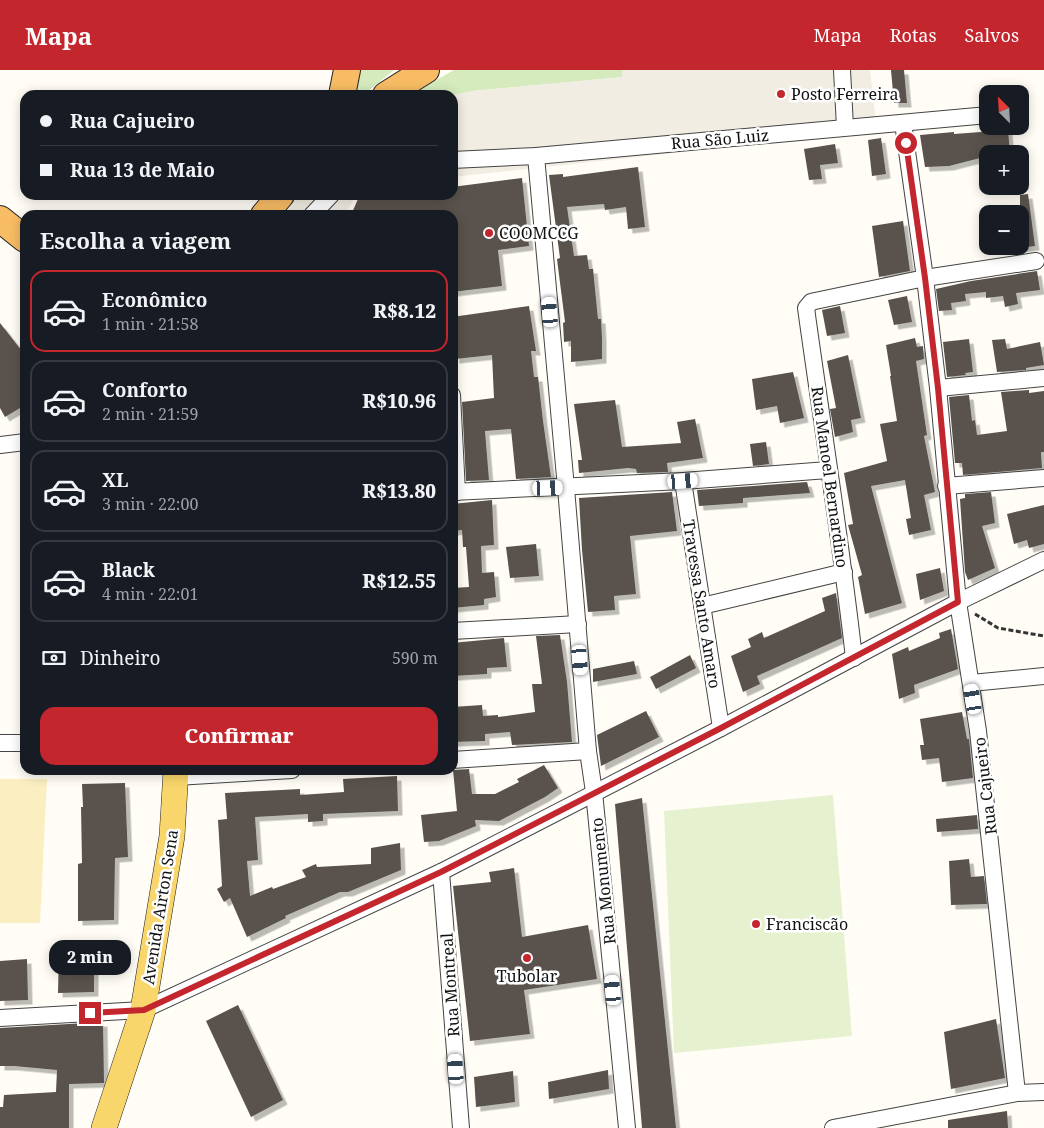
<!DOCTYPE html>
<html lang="pt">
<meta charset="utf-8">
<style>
body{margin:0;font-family:"Noto Serif",serif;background:#20242c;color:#f1f3f6;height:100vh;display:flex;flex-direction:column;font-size:19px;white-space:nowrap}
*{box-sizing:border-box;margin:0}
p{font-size:16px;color:#9ea1a6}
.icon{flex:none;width:28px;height:28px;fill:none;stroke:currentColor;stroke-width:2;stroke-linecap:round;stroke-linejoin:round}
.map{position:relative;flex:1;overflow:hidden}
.side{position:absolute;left:20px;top:140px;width:438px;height:565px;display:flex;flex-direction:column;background:#171b24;border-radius:15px;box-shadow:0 2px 12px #0003}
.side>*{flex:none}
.guide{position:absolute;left:20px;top:20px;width:438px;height:110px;border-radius:15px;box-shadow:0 2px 12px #0003;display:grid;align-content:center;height:110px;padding:0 20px;background:#171b24}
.needle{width:32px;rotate:336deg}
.tools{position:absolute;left:979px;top:15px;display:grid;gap:10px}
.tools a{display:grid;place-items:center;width:50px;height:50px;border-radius:10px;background:#171b24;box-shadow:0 2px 12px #0003;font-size:25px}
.end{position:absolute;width:22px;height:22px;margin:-11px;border:6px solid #c4262e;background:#fff;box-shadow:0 0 0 2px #fff}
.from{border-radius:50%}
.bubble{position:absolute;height:35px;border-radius:15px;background:#171b24;box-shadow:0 2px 12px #0003;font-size:16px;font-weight:800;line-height:35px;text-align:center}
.car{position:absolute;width:15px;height:30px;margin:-15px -8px;border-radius:6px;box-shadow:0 0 4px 1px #0007;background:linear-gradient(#fff 24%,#345 0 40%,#fff 0 76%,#345 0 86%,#fff 0)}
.guide b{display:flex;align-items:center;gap:18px;height:48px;font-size:19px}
.guide b+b{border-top:1px solid #363941}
.guide i{width:12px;height:12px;background:#f1f3f6}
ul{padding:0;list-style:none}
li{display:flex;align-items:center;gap:15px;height:82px;margin:0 10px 8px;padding:0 10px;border:2px solid #363941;border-radius:15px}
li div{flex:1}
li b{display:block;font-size:19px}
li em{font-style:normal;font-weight:800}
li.on{border-color:#c4262e}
li>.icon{width:45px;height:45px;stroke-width:1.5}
h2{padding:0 20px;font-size:22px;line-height:60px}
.pay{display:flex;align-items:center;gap:12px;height:55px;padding:0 20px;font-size:19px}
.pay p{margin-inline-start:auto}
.cta{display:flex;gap:10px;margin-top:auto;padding:10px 20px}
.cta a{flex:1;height:58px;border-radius:15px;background:#c4262e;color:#fff;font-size:20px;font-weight:800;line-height:58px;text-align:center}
header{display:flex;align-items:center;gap:30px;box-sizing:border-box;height:70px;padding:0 25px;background:#c4262e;color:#fff}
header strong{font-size:24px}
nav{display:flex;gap:28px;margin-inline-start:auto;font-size:18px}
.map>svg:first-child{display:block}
.green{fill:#d5ebbd}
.sand{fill:#fbeec1}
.pitch{fill:#e6f2cf}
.plaza{fill:#f1ede2}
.building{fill:#5a524d;filter:url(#shadow)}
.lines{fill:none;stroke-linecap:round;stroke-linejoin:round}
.minor-casing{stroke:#444;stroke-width:18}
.primary-casing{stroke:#222;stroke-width:26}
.trunk-casing{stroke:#222;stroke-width:28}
.path{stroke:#333;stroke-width:3;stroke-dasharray:5 2.5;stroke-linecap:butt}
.minor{stroke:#fff;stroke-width:16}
.primary{stroke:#f9d66b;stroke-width:25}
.trunk{stroke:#f7bc64;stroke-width:26}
.route{stroke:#c4262e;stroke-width:6}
.poi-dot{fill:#c4262e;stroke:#fff;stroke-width:2}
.labels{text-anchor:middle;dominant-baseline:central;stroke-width:5;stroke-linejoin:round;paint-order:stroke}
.poi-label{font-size:16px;fill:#111;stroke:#fff;text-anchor:start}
.street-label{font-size:16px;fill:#111;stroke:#fff}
</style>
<header>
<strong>Mapa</strong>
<nav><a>Mapa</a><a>Rotas</a><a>Salvos</a></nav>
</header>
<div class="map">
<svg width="1044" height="1058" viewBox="0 0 1044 1058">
<defs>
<filter id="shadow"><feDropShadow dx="4.5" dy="4.5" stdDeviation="0" flood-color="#0004"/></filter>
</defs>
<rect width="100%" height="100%" fill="#fffdf5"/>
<!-- green -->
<g class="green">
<path d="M361,0h33l-31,25h-7z"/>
<path d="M454,0h168l1,7 -150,14 -20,4h-43z"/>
</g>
<!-- sand -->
<path class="sand" d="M0,709h47l-7,144h-40z"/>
<!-- pitch -->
<path class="pitch" d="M833,725l19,241 -178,17 -10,-242z"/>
<!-- plaza -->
<g class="plaza">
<path d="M622,0h248l7,61 -424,46 -1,-82 21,-4 149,-14z"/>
<path d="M297,125h59l-11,20h-65z"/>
</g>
<!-- building -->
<g class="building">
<path d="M891,0h13l3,33h-13z"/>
<path d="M1008,60l2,24h-22v2l-39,10 -24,1 -5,-32 34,-3v2z"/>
<path d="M881,68l5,36 -14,2 -4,-36z"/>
<path d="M835,74l3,19 -18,2 2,14 -13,1 -5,-31z"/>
<path d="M638,97l7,60 -17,2 -2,-22 -21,3 -1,-6 -37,3 7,49 13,-1 2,14h4l5,50h3l1,19v21l-31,3v-21l-7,1 -1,-19 2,-1 -8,-63 3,-1 -11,-83 14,-1v3z"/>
<path d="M522,108l7,68 -31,4 4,36 -50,6v-77h-101l7,-16 20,-4h74v-8z"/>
<path d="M1028,124l7,52 -15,2v-53z"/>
<path d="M903,151l7,50 -31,6 -7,-51z"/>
<path d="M1037,201l3,19 -24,3 2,11 -13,3 -2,-11 -17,2v-6l-21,2 1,7 -15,2 1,7 -13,1 -3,-22 35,-8z"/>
<path d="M907,226l5,26 -18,3 -6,-25z"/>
<path d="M529,236l7,45h-5l3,26h4l5,44 8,56 -35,2 -5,-50 -26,2 4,49 -23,1 -4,-79 32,-4 -2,-43 -37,4 -3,-42z"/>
<path d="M840,236l5,27 -18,3 -5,-26z"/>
<path d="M0,253l25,32v50l-20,12 -5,-9z"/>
<path d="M915,268l2,9 6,-1 1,13 -8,2 11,74 -3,1 11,56 -11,3 7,35 -22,5 -3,-16 5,-1 -6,-38 -34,6 31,117 -37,11 -7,-37 4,-2 -14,-50 5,-1 -9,-51 43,-12 -7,-37 17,-3 -7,-45h1l-5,-31z"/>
<path d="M969,269l4,33 -8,1 1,2 -19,2 -4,-35z"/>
<path d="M1005,269l2,10 33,-7 4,23 -18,3v2l-29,2 -5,-32z"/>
<path d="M848,285l13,63 -10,2 2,12 -18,5 -5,-28 6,-1 -9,-47z"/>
<path d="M793,302l11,46 -24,5 -3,-17 -21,4 -4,-31z"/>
<path d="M1029,320v3l15,-2v61h-3l1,16 -79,7 -1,-12h-7l-6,-66 20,-2 3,26 3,-1 2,15 30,-4 -6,-39z"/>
<path d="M615,330l7,47 59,-4 -4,-21 18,-3 8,39 -36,5 1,9 -31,1 -1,-4 -8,-1 -49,5 -1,-13h4l-8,-56z"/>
<path d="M766,372l3,22 -16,2 -3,-22z"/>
<path d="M807,412l3,11 -67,5v5l-44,3 -2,-16z"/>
<path d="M672,422l5,39 -47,5 6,58 -22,2 1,14 -27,2 -6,-62 -3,-52z"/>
<path d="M991,422l4,31 -13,3 13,42 -27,12 -3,-8 -5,-73 5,-1v-4z"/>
<path d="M492,430l2,45 -13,1 1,27 12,-1 2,25 -12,2v6l-32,3v-20l17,-1 -3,-40h-3l-1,-17 -10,1v-27z"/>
<path d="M1044,435v39l-15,4 -2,-8 -13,4 -7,-30z"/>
<path d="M536,474l3,32 -29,2 -4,-31z"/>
<path d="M940,498l4,23 -24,9 -4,-26z"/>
<path d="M836,523l6,45 -85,38 3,8 -17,8 -12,-36 20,-9 -3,-8 14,-7 2,6 61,-27 -3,-13z"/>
<path d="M951,559l7,40 -44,16 1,8 -16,6 -7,-45 16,-7 1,4 31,-13 -1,-5z"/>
<path d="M560,565l7,47 5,60 -60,3 -2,-13 -25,2v7l-33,1v-35l30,-2 1,11 15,-1v2l37,-5 -3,-28h10l-6,-48z"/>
<path d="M504,568l3,29 -20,1v6l-35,2v-33z"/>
<path d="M690,585l6,13 -40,21 -6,-12z"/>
<path d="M634,591l3,13 -44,8v-13z"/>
<path d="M646,641l13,26 -58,29 -4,-31z"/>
<path d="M962,642l5,27h2l4,39 -31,4 -3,-24 -17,2 -2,-15h4l-4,-26z"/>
<path d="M544,695l14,23 -13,9 -46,24 -24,-1 1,6 -37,15 -15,1 -3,-27 36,-4 -4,-41 16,-1 3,25h23l24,-12 -2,-3z"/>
<path d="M397,706l1,35 -75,3v7l-15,1v-8l-53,3 3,43 -11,1 3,35 22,-9 1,2 33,-12 -4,-7 14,-6 1,3 54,-3v-16l29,-5 1,27 -53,22h-8l-55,24 1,2 -39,19 -17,-39 -6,4 -7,-13 5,-3 -4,-66 9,-1 -2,-26 75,-4v6l44,-3 -1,-13z"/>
<path d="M125,713l3,74 -13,1 -1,62 -36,1v-57l4,-1 -1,-56h2l-1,-23z"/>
<path d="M642,728l34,330h-34l-27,-324z"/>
<path d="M977,745l1,14 -41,3 -1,-13z"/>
<path d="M969,789l2,18 13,-1 3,28 -36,1 -2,-44z"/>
<path d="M514,798l8,69 66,-12 9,54 -73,11 6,44 -60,7 -17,-155 38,-4 -2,-10z"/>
<path d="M91,878v21l3,-1v24l-36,1 1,-43z"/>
<path d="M27,889l1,41 -28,1v-40z"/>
<path d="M238,935l45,95 -32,17 -45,-96z"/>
<path d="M996,949l9,59 -54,11 -7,-57z"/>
<path d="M103,952l1,61 -35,1v44h-69v-21h3l1,-12 52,-3 1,-22 -43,-4h-14v-38z"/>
<path d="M608,1000l1,19 -60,10 -1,-17z"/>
<path d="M513,1001l2,31 -39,5 -2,-30z"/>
<path d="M1007,1041l1,17h-60v-8z"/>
</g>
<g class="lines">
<!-- minor casing -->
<g class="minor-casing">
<g id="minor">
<path d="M842,0l3,57"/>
<path d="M903,53l22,155 13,110 20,214 20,129 39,362"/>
<path d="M536,86l30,332 22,263 6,41 33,336"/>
<path d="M452,90l84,-4 452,-41"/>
<path d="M312,145l19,-20"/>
<path d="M938,318l106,-10"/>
<path d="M452,325l5,97"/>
<path d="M0,375l25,-3"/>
<path d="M683,411l38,247"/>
<path d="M946,416l98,-8"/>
<path d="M452,422l231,-11 145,-11"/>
<path d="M702,536l142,-34"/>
<path d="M452,561l126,-7"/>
<path d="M854,588c-13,-117 -32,-234 -48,-350l5,-6 4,-1 110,-23 111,-17"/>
<path d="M971,613l73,-7"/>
<path d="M0,673h25"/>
<path d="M452,690l136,-9"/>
<path d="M176,707l116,-7"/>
<path d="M441,802l20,256"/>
<path d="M0,948l143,-8 298,-138 280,-144 237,-126 86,-42"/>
<path d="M833,1058l184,-35 27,-1"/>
</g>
</g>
<!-- primary casing -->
<g class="primary-casing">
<path id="primary" d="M104,1058l39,-118 29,-174 4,-66"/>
</g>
<!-- trunk casing -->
<g class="trunk-casing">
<g id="trunk">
<path d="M342,25l5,-25"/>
<path d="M386,25l40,-25"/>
<path d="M264,145l17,-20"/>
<path d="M0,149l25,20"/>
</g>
</g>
<!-- path -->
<path class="path" d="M975,544l23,14 46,8"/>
<!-- minor -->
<use href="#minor" class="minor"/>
<!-- primary -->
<use href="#primary" class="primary"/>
<!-- trunk -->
<use href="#trunk" class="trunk"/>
</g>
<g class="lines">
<!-- route -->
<path class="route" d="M90,943l54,-3 297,-138 280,-144 237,-126 -20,-214 -13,-110 -19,-135"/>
</g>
<!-- markers -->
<g class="poi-dot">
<circle cx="781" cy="24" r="5"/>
<circle cx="489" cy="163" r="5"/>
<circle cx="756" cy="854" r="5"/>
<circle cx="527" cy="888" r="5"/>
</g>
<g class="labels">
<!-- poi labels -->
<g class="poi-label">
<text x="791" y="24">Posto Ferreira</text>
<text x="499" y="163">COOMCCG</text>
<text x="766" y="854">Franciscão</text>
<text x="527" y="906" text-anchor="middle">Tubolar</text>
</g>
<!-- street labels -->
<g class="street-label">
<text transform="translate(720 69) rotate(-5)">Rua São Luiz</text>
<text transform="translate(830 407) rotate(82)">Rua Manoel Bernardino</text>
<text transform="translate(702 534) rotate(81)">Travessa Santo Amaro</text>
<text transform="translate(985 716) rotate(-97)">Rua Cajueiro</text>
<text transform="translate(603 811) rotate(-96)">Rua Monumento</text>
<text transform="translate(160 837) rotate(-81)">Avenida Airton Sena</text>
<text transform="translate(450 915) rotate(-94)">Rua Montreal</text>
</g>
</g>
</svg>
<div class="tools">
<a><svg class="needle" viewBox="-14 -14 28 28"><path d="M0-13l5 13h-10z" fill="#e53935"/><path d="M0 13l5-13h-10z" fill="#9ea1a6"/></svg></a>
<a>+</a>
<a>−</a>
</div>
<i class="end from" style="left:906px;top:73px"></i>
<i class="end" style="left:90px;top:943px"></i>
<div class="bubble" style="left:49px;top:870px;width:82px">2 min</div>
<i class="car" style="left:550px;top:242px;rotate:355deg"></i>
<i class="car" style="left:683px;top:411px;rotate:86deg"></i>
<i class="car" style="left:548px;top:418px;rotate:88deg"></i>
<i class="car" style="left:580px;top:590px;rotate:175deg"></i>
<i class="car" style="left:973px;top:629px;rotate:351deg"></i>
<i class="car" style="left:613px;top:920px;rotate:355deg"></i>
<i class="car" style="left:456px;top:999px;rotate:356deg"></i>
<div class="guide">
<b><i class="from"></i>Rua Cajueiro</b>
<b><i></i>Rua 13 de Maio</b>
</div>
<section class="side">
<h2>Escolha a viagem</h2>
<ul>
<li class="on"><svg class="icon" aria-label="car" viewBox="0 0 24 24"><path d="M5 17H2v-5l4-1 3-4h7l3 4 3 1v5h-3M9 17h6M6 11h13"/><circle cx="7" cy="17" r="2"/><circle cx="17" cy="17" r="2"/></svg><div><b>Econômico</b><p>1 min · 21:58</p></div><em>R$8.12</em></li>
<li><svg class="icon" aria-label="car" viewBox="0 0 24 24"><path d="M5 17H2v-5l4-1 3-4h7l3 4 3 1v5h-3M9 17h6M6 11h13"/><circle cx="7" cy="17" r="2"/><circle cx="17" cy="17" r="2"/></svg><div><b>Conforto</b><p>2 min · 21:59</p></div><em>R$10.96</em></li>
<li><svg class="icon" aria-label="car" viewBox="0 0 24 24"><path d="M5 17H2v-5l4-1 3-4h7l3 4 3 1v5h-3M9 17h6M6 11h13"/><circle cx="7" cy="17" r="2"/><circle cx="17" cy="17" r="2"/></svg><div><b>XL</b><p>3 min · 22:00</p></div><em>R$13.80</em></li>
<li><svg class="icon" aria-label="car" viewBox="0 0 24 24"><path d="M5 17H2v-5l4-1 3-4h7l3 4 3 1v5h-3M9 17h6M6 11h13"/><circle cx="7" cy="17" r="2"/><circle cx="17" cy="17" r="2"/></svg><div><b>Black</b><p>4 min · 22:01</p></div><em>R$12.55</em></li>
</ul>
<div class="pay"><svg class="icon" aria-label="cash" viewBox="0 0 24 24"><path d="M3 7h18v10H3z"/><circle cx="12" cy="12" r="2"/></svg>Dinheiro<p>590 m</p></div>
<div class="cta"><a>Confirmar</a></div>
</section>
</div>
